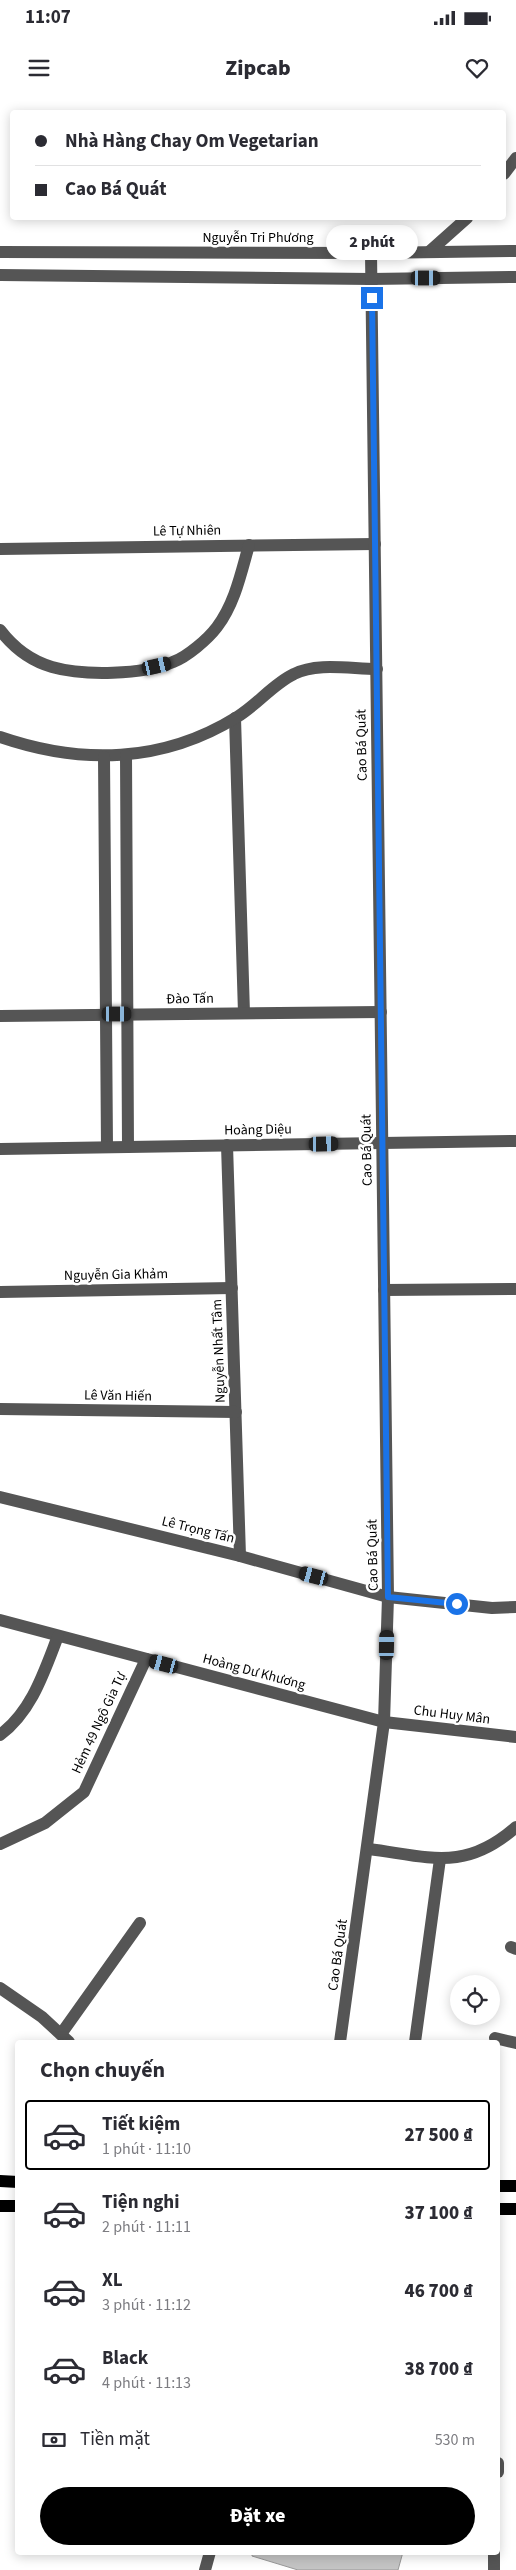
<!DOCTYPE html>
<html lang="vi">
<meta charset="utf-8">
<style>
body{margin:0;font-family:"Source Sans 3",sans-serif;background:#f7f7f7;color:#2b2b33;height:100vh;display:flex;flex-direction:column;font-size:19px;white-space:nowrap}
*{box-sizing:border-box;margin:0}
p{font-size:16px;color:#7c7c81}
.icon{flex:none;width:28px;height:28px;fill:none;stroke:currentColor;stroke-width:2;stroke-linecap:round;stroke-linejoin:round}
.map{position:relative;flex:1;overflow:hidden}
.panel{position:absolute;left:15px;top:1940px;width:485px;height:515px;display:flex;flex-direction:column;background:#fff;border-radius:5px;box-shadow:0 2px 12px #0003}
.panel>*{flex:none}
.guide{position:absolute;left:10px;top:10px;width:496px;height:110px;border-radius:5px;box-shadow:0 2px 12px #0003;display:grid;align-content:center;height:110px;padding:0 25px;background:#fff}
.buttons{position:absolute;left:450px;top:1875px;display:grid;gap:10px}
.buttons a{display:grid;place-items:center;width:50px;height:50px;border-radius:50%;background:#fff;box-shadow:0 2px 12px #0003;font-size:25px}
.end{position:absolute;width:22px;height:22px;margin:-11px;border:6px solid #1a73e8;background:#fff;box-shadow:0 0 0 2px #fff}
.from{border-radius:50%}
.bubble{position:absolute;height:35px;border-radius:18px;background:#fff;box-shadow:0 2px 12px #0003;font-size:16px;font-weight:800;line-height:35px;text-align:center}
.car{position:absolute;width:15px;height:30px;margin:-15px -8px;border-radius:6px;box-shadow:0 0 4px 1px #0007;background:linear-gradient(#222 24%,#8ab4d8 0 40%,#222 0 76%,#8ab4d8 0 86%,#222 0)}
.guide b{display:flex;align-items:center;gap:18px;height:48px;font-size:19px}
.guide b+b{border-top:1px solid #e1e1e2}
.guide i{width:12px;height:12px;background:#2b2b33}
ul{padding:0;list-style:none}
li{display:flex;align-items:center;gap:15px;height:70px;margin:0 10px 8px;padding:0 15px;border:2px solid transparent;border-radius:5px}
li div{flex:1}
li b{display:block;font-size:19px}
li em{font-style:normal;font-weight:800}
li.current{border-color:#000}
li>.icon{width:45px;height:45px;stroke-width:1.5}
h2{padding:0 25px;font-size:22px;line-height:60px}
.pay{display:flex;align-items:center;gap:12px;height:55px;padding:0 25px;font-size:19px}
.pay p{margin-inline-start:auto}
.primary-button{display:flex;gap:10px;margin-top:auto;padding:10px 25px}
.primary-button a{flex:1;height:58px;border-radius:30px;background:#000;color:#fff;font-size:20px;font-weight:800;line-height:58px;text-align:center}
.status{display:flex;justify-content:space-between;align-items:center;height:35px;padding:0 25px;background:#fff;direction:ltr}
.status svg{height:14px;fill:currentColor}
header{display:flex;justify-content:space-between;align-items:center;height:65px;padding:0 25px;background:#fff;font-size:22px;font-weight:800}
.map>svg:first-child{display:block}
.building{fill:#c4c4c4;stroke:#999}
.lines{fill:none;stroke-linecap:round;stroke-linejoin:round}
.minor{stroke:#555;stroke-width:12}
.major{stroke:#000;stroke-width:12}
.route{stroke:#1a73e8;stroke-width:6}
.labels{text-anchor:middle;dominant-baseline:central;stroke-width:5;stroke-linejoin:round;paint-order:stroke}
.street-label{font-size:14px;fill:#000;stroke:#fff}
</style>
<div class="status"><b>11:07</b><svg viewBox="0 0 49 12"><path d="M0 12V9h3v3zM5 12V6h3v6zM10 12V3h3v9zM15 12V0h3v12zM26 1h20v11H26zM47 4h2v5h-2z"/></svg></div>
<header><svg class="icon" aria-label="menu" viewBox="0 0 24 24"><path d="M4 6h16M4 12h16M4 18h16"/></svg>Zipcab<svg class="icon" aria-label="heart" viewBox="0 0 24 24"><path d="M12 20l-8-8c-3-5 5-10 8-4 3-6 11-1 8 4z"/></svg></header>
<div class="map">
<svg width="516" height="2470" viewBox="0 0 516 2470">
<rect width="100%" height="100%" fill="#fff"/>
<!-- building -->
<path class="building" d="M252,2452h151l-5,18h-100l-46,-14z"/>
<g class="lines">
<!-- minor -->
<g class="minor">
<path d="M504,74l12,-16"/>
<path d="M430,151l37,-33"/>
<path d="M0,152l371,1 145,-2"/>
<path d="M0,175l371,4 145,-2"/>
<path d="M0,449l375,-5"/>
<path d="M0,530c13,17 31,31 52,37 31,9 91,8 121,-5 14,-5 35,-23 44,-35 18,-24 24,-54 32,-82"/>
<path d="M235,618l9,295"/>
<path d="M0,637c81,28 163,26 237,-20 20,-12 36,-33 57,-43 23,-12 57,-5 83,-5"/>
<path d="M126,655l2,392"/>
<path d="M104,657l3,390"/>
<path d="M0,916l381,-4"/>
<path d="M227,1045l13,411"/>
<path d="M0,1049l516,-8"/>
<path d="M384,1190l132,-1"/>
<path d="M0,1192l232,-4"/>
<path d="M0,1309l236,3"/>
<path d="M0,1397l240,59 148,41 104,11 24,-1"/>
<path d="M0,1520l384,102 132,15"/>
<path d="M0,1635c32,-24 44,-63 58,-99"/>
<path d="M0,1744l45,-21 39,-31 62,-133"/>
<path d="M369,1749c61,8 96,23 147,-22"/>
<path d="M511,1847l5,2"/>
<path d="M0,1888l42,29 27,25"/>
<path d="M61,1934l79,-111"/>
<path d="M495,1938l21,5"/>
<path d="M340,1942l44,-320 4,-125 -17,-1344"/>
<path d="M415,1942l25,-183"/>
<path d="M498,2372v-9"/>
<path d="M205,2470l5,-18"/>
<path d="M494,2470v-18"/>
</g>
<!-- major -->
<g class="major">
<path d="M0,2081l18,1"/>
<path d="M498,2086h18"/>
<path d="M0,2106h18"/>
<path d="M498,2109h18"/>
</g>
</g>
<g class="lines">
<!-- route -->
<path class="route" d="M372,198l16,1299 69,7"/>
</g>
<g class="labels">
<!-- street labels -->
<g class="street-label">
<text x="258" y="138">Nguyễn Tri Phương</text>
<text transform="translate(187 431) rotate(-1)">Lê Tự Nhiên</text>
<text transform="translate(362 645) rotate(-91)">Cao Bá Quát</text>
<text transform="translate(190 899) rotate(-1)">Đào Tấn</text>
<text transform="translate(258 1030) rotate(-1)">Hoàng Diệu</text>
<text transform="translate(367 1050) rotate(-91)">Cao Bá Quát</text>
<text transform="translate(116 1175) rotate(-1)">Nguyễn Gia Khảm</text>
<text transform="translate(219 1251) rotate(-92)">Nguyễn Nhất Tâm</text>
<text transform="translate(118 1296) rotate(1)">Lê Văn Hiến</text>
<text transform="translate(198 1430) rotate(14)">Lê Trọng Tấn</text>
<text transform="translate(373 1455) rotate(-91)">Cao Bá Quát</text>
<text transform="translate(254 1572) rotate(15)">Hoàng Dư Khương</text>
<text transform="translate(452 1615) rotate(7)">Chu Huy Mân</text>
<text transform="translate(99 1623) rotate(-65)">Hẻm 49 Ngô Gia Tự</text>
<text transform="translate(338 1855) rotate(-82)">Cao Bá Quát</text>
</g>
</g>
</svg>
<div class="buttons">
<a><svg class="icon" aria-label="locate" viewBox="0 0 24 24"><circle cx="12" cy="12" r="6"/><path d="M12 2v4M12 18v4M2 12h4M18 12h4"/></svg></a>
</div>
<i class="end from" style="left:457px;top:1504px"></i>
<i class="end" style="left:372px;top:198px"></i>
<div class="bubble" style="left:326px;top:125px;width:92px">2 phút</div>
<i class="car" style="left:426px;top:178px;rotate:90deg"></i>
<i class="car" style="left:157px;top:566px;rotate:77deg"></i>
<i class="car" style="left:117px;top:914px;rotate:90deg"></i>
<i class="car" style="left:324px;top:1044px;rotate:89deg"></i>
<i class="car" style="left:314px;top:1476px;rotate:285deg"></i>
<i class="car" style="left:387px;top:1545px;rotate:1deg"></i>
<i class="car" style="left:164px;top:1564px;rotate:285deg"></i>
<div class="guide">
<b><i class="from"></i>Nhà Hàng Chay Om Vegetarian</b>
<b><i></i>Cao Bá Quát</b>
</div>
<section class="panel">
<h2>Chọn chuyến</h2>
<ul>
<li class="current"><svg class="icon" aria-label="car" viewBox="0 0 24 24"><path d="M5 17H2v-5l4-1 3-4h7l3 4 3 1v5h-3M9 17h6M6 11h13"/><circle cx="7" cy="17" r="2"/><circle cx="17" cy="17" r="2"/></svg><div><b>Tiết kiệm</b><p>1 phút · 11:10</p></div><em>27 500 ₫</em></li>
<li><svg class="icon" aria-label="car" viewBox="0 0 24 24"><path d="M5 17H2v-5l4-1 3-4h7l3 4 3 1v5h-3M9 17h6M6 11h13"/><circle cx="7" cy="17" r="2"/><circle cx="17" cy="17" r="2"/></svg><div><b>Tiện nghi</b><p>2 phút · 11:11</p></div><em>37 100 ₫</em></li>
<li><svg class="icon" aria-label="car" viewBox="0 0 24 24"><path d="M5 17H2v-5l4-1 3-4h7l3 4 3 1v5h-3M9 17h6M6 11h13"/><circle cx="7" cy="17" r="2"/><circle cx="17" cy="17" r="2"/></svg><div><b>XL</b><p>3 phút · 11:12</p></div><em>46 700 ₫</em></li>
<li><svg class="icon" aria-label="car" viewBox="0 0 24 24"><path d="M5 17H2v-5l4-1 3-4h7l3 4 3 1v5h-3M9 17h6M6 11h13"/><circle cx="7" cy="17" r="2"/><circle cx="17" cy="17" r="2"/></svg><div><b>Black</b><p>4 phút · 11:13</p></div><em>38 700 ₫</em></li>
</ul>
<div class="pay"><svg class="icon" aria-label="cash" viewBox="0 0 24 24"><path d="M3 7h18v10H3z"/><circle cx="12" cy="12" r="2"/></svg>Tiền mặt<p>530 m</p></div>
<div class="primary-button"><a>Đặt xe</a></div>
</section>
</div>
